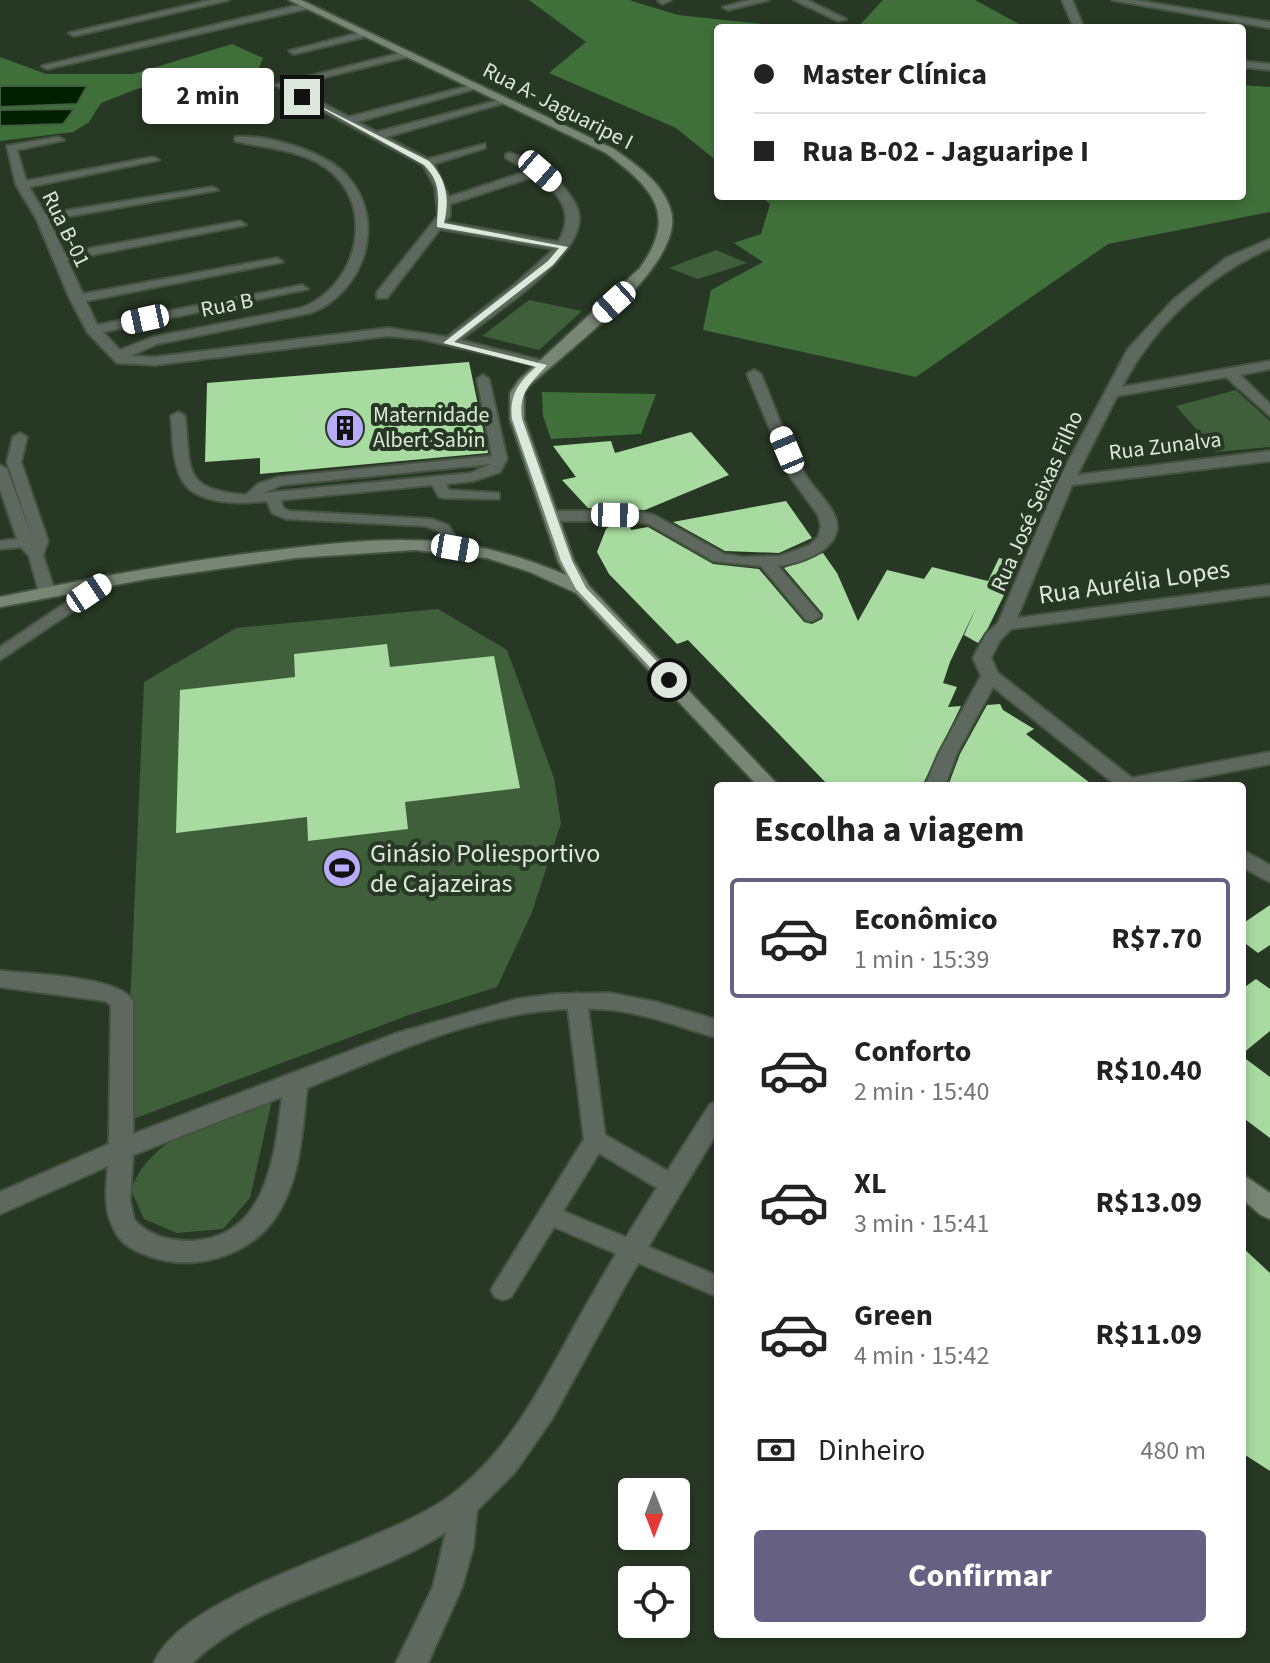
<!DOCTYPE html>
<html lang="pt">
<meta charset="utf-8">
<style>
body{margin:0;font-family:"Source Sans 3",sans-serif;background:#f6f6f6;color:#222;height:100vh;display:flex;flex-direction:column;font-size:30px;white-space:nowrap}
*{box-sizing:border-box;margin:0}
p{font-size:26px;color:#767676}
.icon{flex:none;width:44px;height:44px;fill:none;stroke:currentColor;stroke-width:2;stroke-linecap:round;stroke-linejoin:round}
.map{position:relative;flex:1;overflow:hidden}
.sheet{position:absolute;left:714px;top:782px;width:532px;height:856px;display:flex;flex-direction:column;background:#fff;border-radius:8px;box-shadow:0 4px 12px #0003}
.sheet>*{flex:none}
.banner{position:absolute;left:714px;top:24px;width:532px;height:176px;border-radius:8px;box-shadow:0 4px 12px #0003;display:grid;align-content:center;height:176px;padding:0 40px;background:#fff}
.needle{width:52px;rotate:180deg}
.controls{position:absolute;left:618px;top:1478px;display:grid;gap:16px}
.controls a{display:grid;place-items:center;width:72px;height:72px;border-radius:8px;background:#fff;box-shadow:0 4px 12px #0003;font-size:40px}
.end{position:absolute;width:36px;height:36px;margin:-18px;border:10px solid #dce8db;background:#111;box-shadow:0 0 0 4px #111}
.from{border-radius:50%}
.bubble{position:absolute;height:56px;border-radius:8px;background:#fff;box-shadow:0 4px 12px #0003;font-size:26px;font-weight:700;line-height:56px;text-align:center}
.car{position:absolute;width:24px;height:48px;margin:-24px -12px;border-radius:10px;box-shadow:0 0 6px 2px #0007;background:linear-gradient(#fff 24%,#345 0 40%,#fff 0 76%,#345 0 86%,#fff 0)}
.banner b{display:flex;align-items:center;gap:28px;height:76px;font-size:30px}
.banner b+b{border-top:2px solid #e0e0e0}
.banner i{width:20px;height:20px;background:#222}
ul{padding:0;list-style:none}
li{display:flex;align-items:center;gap:24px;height:120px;margin:0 16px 12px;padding:0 24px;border:4px solid transparent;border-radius:8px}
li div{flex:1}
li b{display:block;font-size:30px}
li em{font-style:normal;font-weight:700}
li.selected{border-color:#666082}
li>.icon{width:72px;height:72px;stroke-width:1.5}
h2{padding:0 40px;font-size:36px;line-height:96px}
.pay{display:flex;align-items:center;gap:20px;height:88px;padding:0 40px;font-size:30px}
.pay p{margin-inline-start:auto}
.cta{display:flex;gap:16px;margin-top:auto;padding:16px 40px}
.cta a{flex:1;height:92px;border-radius:8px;background:#666082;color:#fff;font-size:32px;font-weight:700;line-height:92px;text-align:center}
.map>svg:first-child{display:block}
.green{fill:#3f5f3b}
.forest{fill:#40703a}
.water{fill:#002100;stroke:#425d42;stroke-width:2}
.building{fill:#a7db9f}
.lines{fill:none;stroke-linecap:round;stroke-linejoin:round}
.service-casing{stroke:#445441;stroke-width:4}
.minor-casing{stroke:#445441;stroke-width:4}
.secondary-casing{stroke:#445441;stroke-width:4}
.service{fill:#5f685e;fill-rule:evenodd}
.minor{fill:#5f685e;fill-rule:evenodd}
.secondary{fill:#788676;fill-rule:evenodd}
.route{fill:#dce8db}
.labels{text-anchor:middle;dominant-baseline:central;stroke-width:8;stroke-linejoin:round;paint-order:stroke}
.far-street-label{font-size:22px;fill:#dce8db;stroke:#273824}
.far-poi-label{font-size:22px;fill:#dce8db;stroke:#273824;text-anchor:start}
.street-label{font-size:26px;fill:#dce8db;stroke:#273824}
.poi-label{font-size:26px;fill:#dce8db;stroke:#273824;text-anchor:start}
</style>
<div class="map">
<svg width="1270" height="1663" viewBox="0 0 1270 1663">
<rect width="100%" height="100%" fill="#273824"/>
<!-- green -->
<g class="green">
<path d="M716,250l31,13 -49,16 -29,-11z"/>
<path d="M529,300l53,11 -43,39 -57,-14z"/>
<path d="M1236,390l34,31v26l-54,5 -40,-46z"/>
<path d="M438,609l69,41 47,128 7,45 -29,89 -35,75 -88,28 -281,106v-67l16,-372 92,-54z"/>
<path d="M272,1100l-22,98 -27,31 -46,4 -33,-14 -13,-29c21,-58 88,-70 141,-90z"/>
</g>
<!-- forest -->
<g class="forest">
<path d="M529,0h100l49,15 120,13h-80v134l-42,-34 -127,-55 37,-31z"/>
<path d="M883,0h92l51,28h-169z"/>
<path d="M232,44l31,14 -12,29 -101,-3 -49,19 -12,19 -16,10 -73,9v-84l46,17h87z"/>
<path d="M1242,85l28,2v125l-162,32 -192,133 -213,-47 8,-40 52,-28 -29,-19 27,-9 9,-30 -9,-8h481z"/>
<path d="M542,392l114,2 -15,40 -90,5 -8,-23z"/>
</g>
<!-- water -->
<g class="water">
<path d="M0,86h87l-10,18 -77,3z"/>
<path d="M74,109l-11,15 -63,2v-16z"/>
</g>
<!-- building -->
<g class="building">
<path d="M469,362l19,91 -228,21v-16l-55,4 2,-79z"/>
<path d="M691,432l38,43 -84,35 -57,-2 -26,-28 14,-3 -23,-31 58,-5 4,12z"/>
<path d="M786,501l26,37 -33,15 -54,-2 -52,-29z"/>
<path d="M613,524h16l2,6 17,-3 65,37 46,5 45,53 8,2 10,-5 1,-5 -39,-46 39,-15 14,20 21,48 29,-51 37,9 8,-12 56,14 11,-23 21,4 -32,66 -10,15 -14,-8 13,-29 -27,56 -7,21 14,4 -9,20 13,-1 -39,80h-93l-141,-146 -11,4 -68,-70 -12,-22 9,-23z"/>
<path d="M387,644l3,23 104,-11 26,132 -115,14 3,27 -100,12 -1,-24 -131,16 4,-143 115,-13 -1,-23z"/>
<path d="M1000,704l3,6 31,19 -8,5 68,52h-146l12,-32 27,-49z"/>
<path d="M1270,905v40l-12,8 -16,-12v-17z"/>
<path d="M1256,979l14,10v42l-28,23v-65z"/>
<path d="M1242,1056l28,21v61l-28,-21z"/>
<path d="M1242,1247l28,26v198l-28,-18z"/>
</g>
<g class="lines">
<!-- service casing -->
<g class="service-casing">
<g id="service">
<path d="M483,375l6,4 18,80 -7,13 -27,9 -27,3 3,6 50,3v6l-55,-1 -5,-1 -7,-12 -151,15 2,8 6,3 143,8 16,6 14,23 -2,3h-10l-12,-20 -13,-5 -139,-7 -14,-6 -5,-12c-25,3 -73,5 -86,-23 -9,-18 -8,-42 -10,-62l7,-4 7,4c6,56 -3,73 61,79l12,-11 21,-7 213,-21 -15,-77zM491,464l-20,9 -207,20 17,-8z"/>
<path d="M20,433l7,4 -6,25 27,79 -5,14 12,37 -8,5 -8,-5 -10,-36 -8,-9 -21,2v-8l17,-2 -17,-50v-24l7,4 25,68 -25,-75 6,-25z"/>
<path d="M577,993l7,3 3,5 18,134 75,43 3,7 -3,7 -8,2 -8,-2 -65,-39 -36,58 155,65v21l-164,-70 -43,70 -8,3 -8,-3 -4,-7 93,-151 -17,-138 3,-5z"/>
</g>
</g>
<!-- minor casing -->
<g class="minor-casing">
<g id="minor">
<path d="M211,0h18l-155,36 -5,-3z"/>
<path d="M671,0l-8,4 -5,-3 1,-1z"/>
<path d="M750,0h19l-41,10 -5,-3z"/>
<path d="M794,0h13l39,19 -8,2z"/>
<path d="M1062,0h10l12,28h-10z"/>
<path d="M1112,0h22l136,22v6z"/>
<path d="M307,3l3,5 -263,61 -5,-3z"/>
<path d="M366,31l3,5 -75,18 -5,-3z"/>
<path d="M408,51l3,5 -122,30 60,31 127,-33 5,3 -124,35 20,10 130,-34v4l-121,35 42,22 57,-15v4l-51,16 15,33 79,-26 -22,-13v-4l4,-1c21,7 41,19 55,36 6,8 13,16 14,27 4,42 -87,99 -119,124l88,22v6l-127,-29 -33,-3 -233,29 -38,-2 -29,-30 -18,-34 -34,-81 -20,-33 -9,-39 51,-9 6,3 -47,10 9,31 127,-24 6,3 -130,27 16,27 167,-27 6,3 -169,30 15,33 176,-32 6,4 -179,35 16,34 194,-36 6,4 -197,39 11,24 205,-40 6,4 -205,43 17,18 33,-13 148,-29c58,-22 77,-104 24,-141 -27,-18 -60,-19 -90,-26v-4c33,-3 92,15 113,40 40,45 15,117 -38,136l-153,31 -27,12 25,1 233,-29 59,9 68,-53 39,-35 -114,-20 -53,69h-10v-6l61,-76 -3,-29 -12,-22 -148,-80zM536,176c24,18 40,37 22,66l-113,-20 5,-6v-12z"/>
<path d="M1242,61l28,3v6l-28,-3z"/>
<path d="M1270,239v9c-63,28 -116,77 -148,139l148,-26v8l-30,6 30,29v12l-44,-39 -109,19 -40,79 193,-24v10l-198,24 -55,133 253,-33v10l-259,34 -11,11 -9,18 7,15 134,105 138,-26v12l-114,22h-39l-124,-99 -36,66 -12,33h-20l14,-33 42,-77 -8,-18 13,-24 12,-11 60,-142 70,-132 45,-49 53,-42z"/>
<path d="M754,370l7,4c14,33 26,72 45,102 9,15 32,33 31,52 -2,24 -39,36 -59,38l43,50 -9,5 -6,-1 -45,-54 -48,-5 -64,-37 -17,-3h-80l-8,-5 8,-5h80l22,4 70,39 19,3 37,-1 30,-11 8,-8 3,-10 -3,-12 -29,-40 -42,-101z"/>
<path d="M107,575l6,1v8l-113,76v-13z"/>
<path d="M1242,850l28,15v17l-28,-15z"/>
<path d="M0,971c29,3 120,5 133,30v133l264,-101 120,-34 38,-5 54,-1 47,9 62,18v18c-35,-10 -70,-24 -106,-28 -106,-11 -210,39 -305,78 -5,43 -6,92 -32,130 -27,39 -82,54 -126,38 -14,-5 -27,-11 -34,-25 -12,-21 -9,-42 -7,-65l-108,48v-22l109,-48 2,-139 -6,-4 -105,-14zM282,1097c-7,59 -15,141 -91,144 -23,0 -41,-5 -57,-21l-4,-20 3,-45z"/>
<path d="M718,1101v30l-91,151 -75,137 -37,53 -38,38 -4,38 -11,39 -34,76h-32l37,-76 13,-55c-81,53 -182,63 -254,131h-38c30,-72 227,-116 296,-167 69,-51 103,-135 145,-206 36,-63 76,-124 115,-186z"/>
</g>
</g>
<!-- secondary casing -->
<g class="secondary-casing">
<g id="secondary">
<path d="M289,0h12l313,149c22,16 49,33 57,62 15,54 -106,141 -142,175l-5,7v26l50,142 15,25 190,200h-21l-182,-193 -46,-21 -43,-14 -72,-8 -119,8 -149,21 -147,28v-10c92,-19 184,-36 277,-47 59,-7 119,-14 177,-7 39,5 76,17 112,32l-8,-14 -48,-142v-26l9,-13 121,-112c39,-55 12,-80 -34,-115z"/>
<path d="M1242,1174l28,19v26l-9,-4 -19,-16z"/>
</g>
</g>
<!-- service -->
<use href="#service" class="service"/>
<!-- minor -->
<use href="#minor" class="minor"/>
<!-- secondary -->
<use href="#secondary" class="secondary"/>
</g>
<!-- route -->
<path class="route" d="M300,96l129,65c18,18 21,39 15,62l124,24 -15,18 -99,77 93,23c-16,18 -29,28 -25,54l50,142 14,27 87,90v5h-8l-89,-94 -15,-28 -49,-142c-3,-24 7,-37 24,-52l-93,-24 105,-82 11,-13 -122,-21c0,-24 7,-42 -13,-62z"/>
<!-- icons -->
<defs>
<g id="building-disc" transform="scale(2)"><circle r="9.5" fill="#b8abf7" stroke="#273824"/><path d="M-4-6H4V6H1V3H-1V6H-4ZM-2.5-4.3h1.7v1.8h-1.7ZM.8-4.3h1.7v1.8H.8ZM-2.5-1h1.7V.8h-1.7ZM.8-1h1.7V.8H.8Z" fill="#111"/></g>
<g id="stadium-disc" transform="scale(2)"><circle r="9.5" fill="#b8abf7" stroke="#273824"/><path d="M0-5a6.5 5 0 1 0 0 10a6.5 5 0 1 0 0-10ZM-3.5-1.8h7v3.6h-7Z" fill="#111"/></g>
</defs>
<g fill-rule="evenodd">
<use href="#building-disc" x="345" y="428"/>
<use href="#stadium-disc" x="342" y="868"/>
</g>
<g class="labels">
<!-- far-street labels -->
<g class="far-street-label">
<text transform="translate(558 106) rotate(27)">Rua A- Jaguaripe I</text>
<text transform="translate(66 229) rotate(64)">Rua B-01</text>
<text transform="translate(227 305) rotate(-11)">Rua B</text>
<text transform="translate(1165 446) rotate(-7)">Rua Zunalva</text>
<text transform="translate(1037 501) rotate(-66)">Rua José Seixas Filho</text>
</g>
<!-- far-poi labels -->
<g class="far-poi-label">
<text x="373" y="415">Maternidade<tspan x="373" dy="25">Albert Sabin</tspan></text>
</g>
<!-- street labels -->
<g class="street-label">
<text transform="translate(1134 582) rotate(-8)">Rua Aurélia Lopes</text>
</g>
<!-- poi labels -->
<g class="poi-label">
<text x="370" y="853">Ginásio Poliesportivo<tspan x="370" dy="30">de Cajazeiras</tspan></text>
</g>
</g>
</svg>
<div class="controls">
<a><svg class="needle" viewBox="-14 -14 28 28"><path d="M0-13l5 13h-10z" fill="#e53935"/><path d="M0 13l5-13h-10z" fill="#767676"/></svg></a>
<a><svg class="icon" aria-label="locate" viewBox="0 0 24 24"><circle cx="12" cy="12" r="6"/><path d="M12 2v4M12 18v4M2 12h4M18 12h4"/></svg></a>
</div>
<i class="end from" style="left:669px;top:680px"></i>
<i class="end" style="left:302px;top:97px"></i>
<div class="bubble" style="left:142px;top:68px;width:132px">2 min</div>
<i class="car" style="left:540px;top:171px;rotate:131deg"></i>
<i class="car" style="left:614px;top:302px;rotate:228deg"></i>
<i class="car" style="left:145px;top:319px;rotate:258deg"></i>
<i class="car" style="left:787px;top:450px;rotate:337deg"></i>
<i class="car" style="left:615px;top:515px;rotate:91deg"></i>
<i class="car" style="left:455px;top:548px;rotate:100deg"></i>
<i class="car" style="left:89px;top:593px;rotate:56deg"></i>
<div class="banner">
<b><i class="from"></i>Master Clínica</b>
<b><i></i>Rua B-02 - Jaguaripe I</b>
</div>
<section class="sheet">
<h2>Escolha a viagem</h2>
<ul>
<li class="selected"><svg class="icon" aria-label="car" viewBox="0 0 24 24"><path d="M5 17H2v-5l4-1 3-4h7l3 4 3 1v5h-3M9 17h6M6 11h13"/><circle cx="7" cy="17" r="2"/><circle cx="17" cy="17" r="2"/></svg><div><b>Econômico</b><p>1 min · 15:39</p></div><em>R$7.70</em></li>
<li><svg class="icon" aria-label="car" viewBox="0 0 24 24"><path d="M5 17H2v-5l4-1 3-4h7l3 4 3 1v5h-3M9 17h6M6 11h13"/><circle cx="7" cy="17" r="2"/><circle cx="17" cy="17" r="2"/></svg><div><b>Conforto</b><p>2 min · 15:40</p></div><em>R$10.40</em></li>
<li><svg class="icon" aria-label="car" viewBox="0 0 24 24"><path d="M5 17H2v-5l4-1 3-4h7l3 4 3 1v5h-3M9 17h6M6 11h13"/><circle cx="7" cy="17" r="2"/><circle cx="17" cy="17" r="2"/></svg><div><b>XL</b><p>3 min · 15:41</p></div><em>R$13.09</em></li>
<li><svg class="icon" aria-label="car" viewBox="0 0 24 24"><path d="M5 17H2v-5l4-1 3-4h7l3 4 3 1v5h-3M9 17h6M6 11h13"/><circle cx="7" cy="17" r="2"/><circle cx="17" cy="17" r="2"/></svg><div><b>Green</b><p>4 min · 15:42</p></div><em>R$11.09</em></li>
</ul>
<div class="pay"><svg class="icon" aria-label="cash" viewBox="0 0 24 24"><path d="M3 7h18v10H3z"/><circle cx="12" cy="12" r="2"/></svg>Dinheiro<p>480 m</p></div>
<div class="cta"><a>Confirmar</a></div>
</section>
</div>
